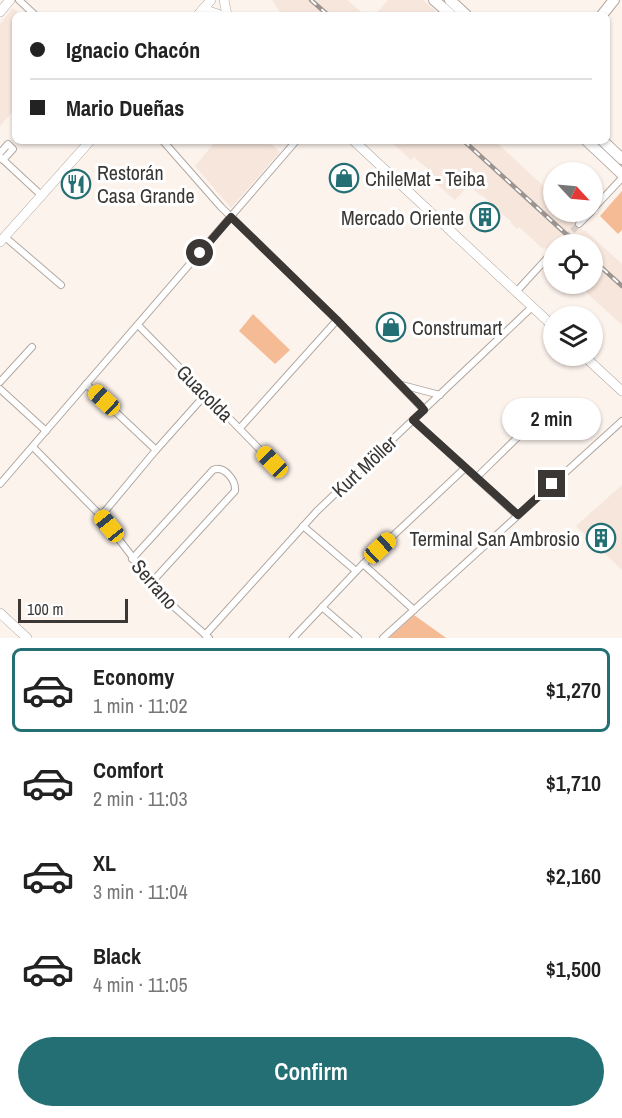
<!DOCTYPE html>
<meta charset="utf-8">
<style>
body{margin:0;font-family:"Archivo Narrow",sans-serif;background:#f6f6f6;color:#222;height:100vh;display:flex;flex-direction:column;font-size:22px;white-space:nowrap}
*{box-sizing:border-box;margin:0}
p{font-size:20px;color:#767676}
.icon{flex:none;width:33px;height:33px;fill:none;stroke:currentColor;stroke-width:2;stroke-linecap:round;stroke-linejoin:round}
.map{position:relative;height:638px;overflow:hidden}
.sheet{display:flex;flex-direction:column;background:#fff;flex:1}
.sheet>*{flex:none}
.top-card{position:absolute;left:12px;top:12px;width:598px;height:132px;border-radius:9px;box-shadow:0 2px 4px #0004;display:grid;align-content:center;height:132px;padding:0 18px;background:#fff}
.needle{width:39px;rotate:116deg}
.tools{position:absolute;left:543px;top:162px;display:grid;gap:12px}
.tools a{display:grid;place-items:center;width:60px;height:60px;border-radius:50%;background:#fff;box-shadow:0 2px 4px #0004;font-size:30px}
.scale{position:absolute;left:18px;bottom:15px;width:110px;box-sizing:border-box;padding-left:6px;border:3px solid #3b3735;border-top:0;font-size:16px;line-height:21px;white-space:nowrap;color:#3b3735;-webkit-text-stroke:4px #fff;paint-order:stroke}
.end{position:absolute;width:27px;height:27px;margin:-14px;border:8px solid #3b3735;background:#fff;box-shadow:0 0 0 3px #fff}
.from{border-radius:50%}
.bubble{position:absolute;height:42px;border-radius:21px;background:#fff;box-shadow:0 2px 4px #0004;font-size:20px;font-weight:600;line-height:42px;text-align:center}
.car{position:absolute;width:18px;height:36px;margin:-18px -9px;border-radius:8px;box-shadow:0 0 4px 2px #0007;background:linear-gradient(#f5c518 24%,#345 0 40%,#f5c518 0 76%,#345 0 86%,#f5c518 0)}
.top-card b{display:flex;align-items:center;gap:21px;height:57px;font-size:22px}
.top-card b+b{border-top:2px solid #e0e0e0}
.top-card i{width:15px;height:15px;background:#222}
ul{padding:10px 0 0;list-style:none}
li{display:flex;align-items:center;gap:18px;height:84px;margin:0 12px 9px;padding:0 6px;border:3px solid transparent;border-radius:9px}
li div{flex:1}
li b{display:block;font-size:22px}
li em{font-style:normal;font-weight:600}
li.active{border-color:#246f73}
li>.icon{width:54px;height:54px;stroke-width:1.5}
.cta{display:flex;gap:12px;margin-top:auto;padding:12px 18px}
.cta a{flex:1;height:69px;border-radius:36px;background:#246f73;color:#fff;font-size:24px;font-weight:600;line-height:69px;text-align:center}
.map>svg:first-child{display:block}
.built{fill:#f6e6dc}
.green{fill:#f5bb95}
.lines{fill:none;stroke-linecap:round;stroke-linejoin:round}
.street-tunnel{stroke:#d6cdc8;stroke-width:6;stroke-dasharray:6 3;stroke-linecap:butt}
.street-casing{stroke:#b1a8a2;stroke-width:8}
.secondary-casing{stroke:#b1a8a2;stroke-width:10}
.primary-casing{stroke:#b1a8a2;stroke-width:12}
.street{stroke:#fff;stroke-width:6}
.secondary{stroke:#fff;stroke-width:9}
.primary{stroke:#fff;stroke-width:10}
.rail-casing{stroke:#9b9490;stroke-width:4.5}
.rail{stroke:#fff;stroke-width:2;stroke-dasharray:7;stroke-linecap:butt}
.route{stroke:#3b3735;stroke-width:8}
.labels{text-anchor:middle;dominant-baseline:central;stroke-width:6;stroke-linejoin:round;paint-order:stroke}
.poi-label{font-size:20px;fill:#3b3735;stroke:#fff;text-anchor:start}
.street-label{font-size:20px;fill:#3b3735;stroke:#fff}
</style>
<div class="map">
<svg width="622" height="638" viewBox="0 0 622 638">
<rect width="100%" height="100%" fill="#fdf3ed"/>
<!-- built -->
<g class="built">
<path d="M272,0h75l18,15h-83z"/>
<path d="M388,0h35l17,15h-65z"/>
<path d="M13,8l8,7h-6v94l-15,17v-102z"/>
<path d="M216,141h52l12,11 -49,56 -36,-42z"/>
<path d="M390,141h105l58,54 1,17h17l2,2 -2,6 12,11h3l36,33v61l-45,-41h15v-40h-38l-1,10 -6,-6 -4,1 -24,-22 -2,2 -6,-6v-2l-20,-16 1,-1 -10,-9 -1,1 -9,-8 1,-2 -3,-2 -15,16 -31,-27 4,-4 -14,-12 -3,3z"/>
<path d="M622,485v85l-46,-44z"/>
</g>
<!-- green -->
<g class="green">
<path d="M622,191v39l-4,4 -18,-18z"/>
<path d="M253,314l37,36 -15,14 -36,-33z"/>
<path d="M414,615l28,20 4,3h-57z"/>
</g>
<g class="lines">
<!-- street-tunnel -->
<path class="street-tunnel" d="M560,244l19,-20"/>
<!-- street casing -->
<g class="street-casing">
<g id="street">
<path d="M19,0l16,15"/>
<path d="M163,141l58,66 116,113 87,90"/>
<path d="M0,153l8,-9 5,5 -10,11"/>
<path d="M0,157l41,38"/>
<path d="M592,210l30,-32"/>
<path d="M579,224l12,-12"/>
<path d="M5,237l56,48"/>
<path d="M516,292l34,-37"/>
<path d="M138,325l134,137"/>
<path d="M0,382l32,-35"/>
<path d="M86,384l70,66"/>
<path d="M402,385l38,10"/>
<path d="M0,389l46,42"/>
<path d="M413,420l104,95"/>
<path d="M240,428l97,-108"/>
<path d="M33,447l68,69 63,82 45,40"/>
<path d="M476,478l54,-53"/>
<path d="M0,484l296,-343"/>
<path d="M101,516l55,-66 50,-56"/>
<path d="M303,526l53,45"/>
<path d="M132,559l81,-89c11,-5 23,10 22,21l-84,92"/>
<path d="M363,564l51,46"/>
<path d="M322,607l36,31"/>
<path d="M205,635l112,-124 215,-204"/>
<path d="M293,638l70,-74 102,-96"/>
<path d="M383,638l239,-217"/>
</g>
</g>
<!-- secondary casing -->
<g class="secondary-casing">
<g id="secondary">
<path d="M224,0l3,15"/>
<path d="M203,9l17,6"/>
<path d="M0,12l10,-12"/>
<path d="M198,15l13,-15"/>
<path d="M354,141l200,186"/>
<path d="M0,242l90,-101"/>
<path d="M584,356l38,35"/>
<path d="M0,613l27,25"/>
</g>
</g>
<!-- primary casing -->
<g class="primary-casing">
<g id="primary">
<path d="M434,0l17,15"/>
<path d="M450,0l16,15"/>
<path d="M602,15l12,-15"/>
<path d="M587,141l35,33"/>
<path d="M603,141l19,18"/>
</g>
</g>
<!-- street -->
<use href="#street" class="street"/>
<!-- secondary -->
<use href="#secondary" class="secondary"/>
<!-- primary -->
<use href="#primary" class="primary"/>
<!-- rail casing -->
<g class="rail-casing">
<g id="rail">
<path d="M311,0l17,15"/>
<path d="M464,141l113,103"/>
<path d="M592,259l30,27"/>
</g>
</g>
<!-- rail -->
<use href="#rail" class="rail"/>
</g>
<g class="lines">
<!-- route -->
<path class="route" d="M200,253l31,-36 106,103 83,85 4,5 -11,10 105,95 34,-31"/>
</g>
<!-- icons -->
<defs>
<g id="shop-ring" transform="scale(1.5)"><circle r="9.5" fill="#fff" stroke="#246f73" stroke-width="1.5"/><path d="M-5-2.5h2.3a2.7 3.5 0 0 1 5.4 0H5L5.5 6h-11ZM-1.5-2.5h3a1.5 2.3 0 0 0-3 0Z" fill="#246f73"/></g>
<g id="restaurant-ring" transform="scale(1.5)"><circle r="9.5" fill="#fff" stroke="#246f73" stroke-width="1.5"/><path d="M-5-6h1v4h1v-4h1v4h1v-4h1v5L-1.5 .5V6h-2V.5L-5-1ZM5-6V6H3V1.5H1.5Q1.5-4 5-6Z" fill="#246f73"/></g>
<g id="building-ring" transform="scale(1.5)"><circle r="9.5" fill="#fff" stroke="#246f73" stroke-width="1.5"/><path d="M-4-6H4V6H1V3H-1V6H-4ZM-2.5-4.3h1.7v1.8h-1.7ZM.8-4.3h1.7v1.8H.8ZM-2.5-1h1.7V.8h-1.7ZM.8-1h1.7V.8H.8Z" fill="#246f73"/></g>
</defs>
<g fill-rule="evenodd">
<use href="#shop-ring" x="344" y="178"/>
<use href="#restaurant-ring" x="76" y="184"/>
<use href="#building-ring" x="485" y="217"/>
<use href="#shop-ring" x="391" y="327"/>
<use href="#building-ring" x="601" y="538"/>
</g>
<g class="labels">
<!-- poi labels -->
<g class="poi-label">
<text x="97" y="172">Restorán<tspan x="97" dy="23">Casa Grande</tspan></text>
<text x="365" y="178">ChileMat - Teiba</text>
<text x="464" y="217" text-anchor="end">Mercado Oriente</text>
<text x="412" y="327">Construmart</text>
<text x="580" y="538" text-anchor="end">Terminal San Ambrosio</text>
</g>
<!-- street labels -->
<g class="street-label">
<text transform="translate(205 393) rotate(45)">Guacolda</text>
<text transform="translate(364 466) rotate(-43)">Kurt Möller</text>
<text transform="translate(155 584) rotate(49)">Serrano</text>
</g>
</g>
</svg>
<div class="tools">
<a><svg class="needle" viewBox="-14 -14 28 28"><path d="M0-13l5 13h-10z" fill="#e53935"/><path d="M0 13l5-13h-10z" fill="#767676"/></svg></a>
<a><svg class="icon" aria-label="locate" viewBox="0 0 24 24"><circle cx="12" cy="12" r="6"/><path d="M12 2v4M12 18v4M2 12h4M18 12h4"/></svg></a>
<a><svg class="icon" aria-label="layers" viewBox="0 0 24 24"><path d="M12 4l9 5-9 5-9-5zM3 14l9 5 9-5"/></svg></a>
</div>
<div class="scale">100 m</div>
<i class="end from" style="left:200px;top:253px"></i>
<i class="end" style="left:552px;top:484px"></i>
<div class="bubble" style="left:502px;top:398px;width:99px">2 min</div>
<i class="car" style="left:104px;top:400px;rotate:313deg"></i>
<i class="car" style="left:272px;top:462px;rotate:316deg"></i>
<i class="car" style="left:109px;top:526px;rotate:321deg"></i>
<i class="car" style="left:380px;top:548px;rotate:47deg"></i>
<div class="top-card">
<b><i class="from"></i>Ignacio Chacón</b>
<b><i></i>Mario Dueñas</b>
</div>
</div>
<section class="sheet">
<ul>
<li class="active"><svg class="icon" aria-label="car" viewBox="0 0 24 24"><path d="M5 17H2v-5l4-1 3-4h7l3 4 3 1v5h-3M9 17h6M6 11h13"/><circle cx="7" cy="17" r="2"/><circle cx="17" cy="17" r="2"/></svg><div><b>Economy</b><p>1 min · 11:02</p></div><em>$1,270</em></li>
<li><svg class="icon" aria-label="car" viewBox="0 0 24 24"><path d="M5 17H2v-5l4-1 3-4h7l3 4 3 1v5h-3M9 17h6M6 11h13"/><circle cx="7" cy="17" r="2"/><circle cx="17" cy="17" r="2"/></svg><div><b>Comfort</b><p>2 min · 11:03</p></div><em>$1,710</em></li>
<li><svg class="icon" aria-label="car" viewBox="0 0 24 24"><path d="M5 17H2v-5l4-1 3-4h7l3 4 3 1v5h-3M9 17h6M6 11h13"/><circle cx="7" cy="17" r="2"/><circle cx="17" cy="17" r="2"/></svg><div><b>XL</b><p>3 min · 11:04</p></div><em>$2,160</em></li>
<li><svg class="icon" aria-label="car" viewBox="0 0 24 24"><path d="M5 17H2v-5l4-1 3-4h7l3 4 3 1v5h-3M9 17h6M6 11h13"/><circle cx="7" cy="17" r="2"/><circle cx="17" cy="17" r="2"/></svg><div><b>Black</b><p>4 min · 11:05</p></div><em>$1,500</em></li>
</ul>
<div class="cta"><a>Confirm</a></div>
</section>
